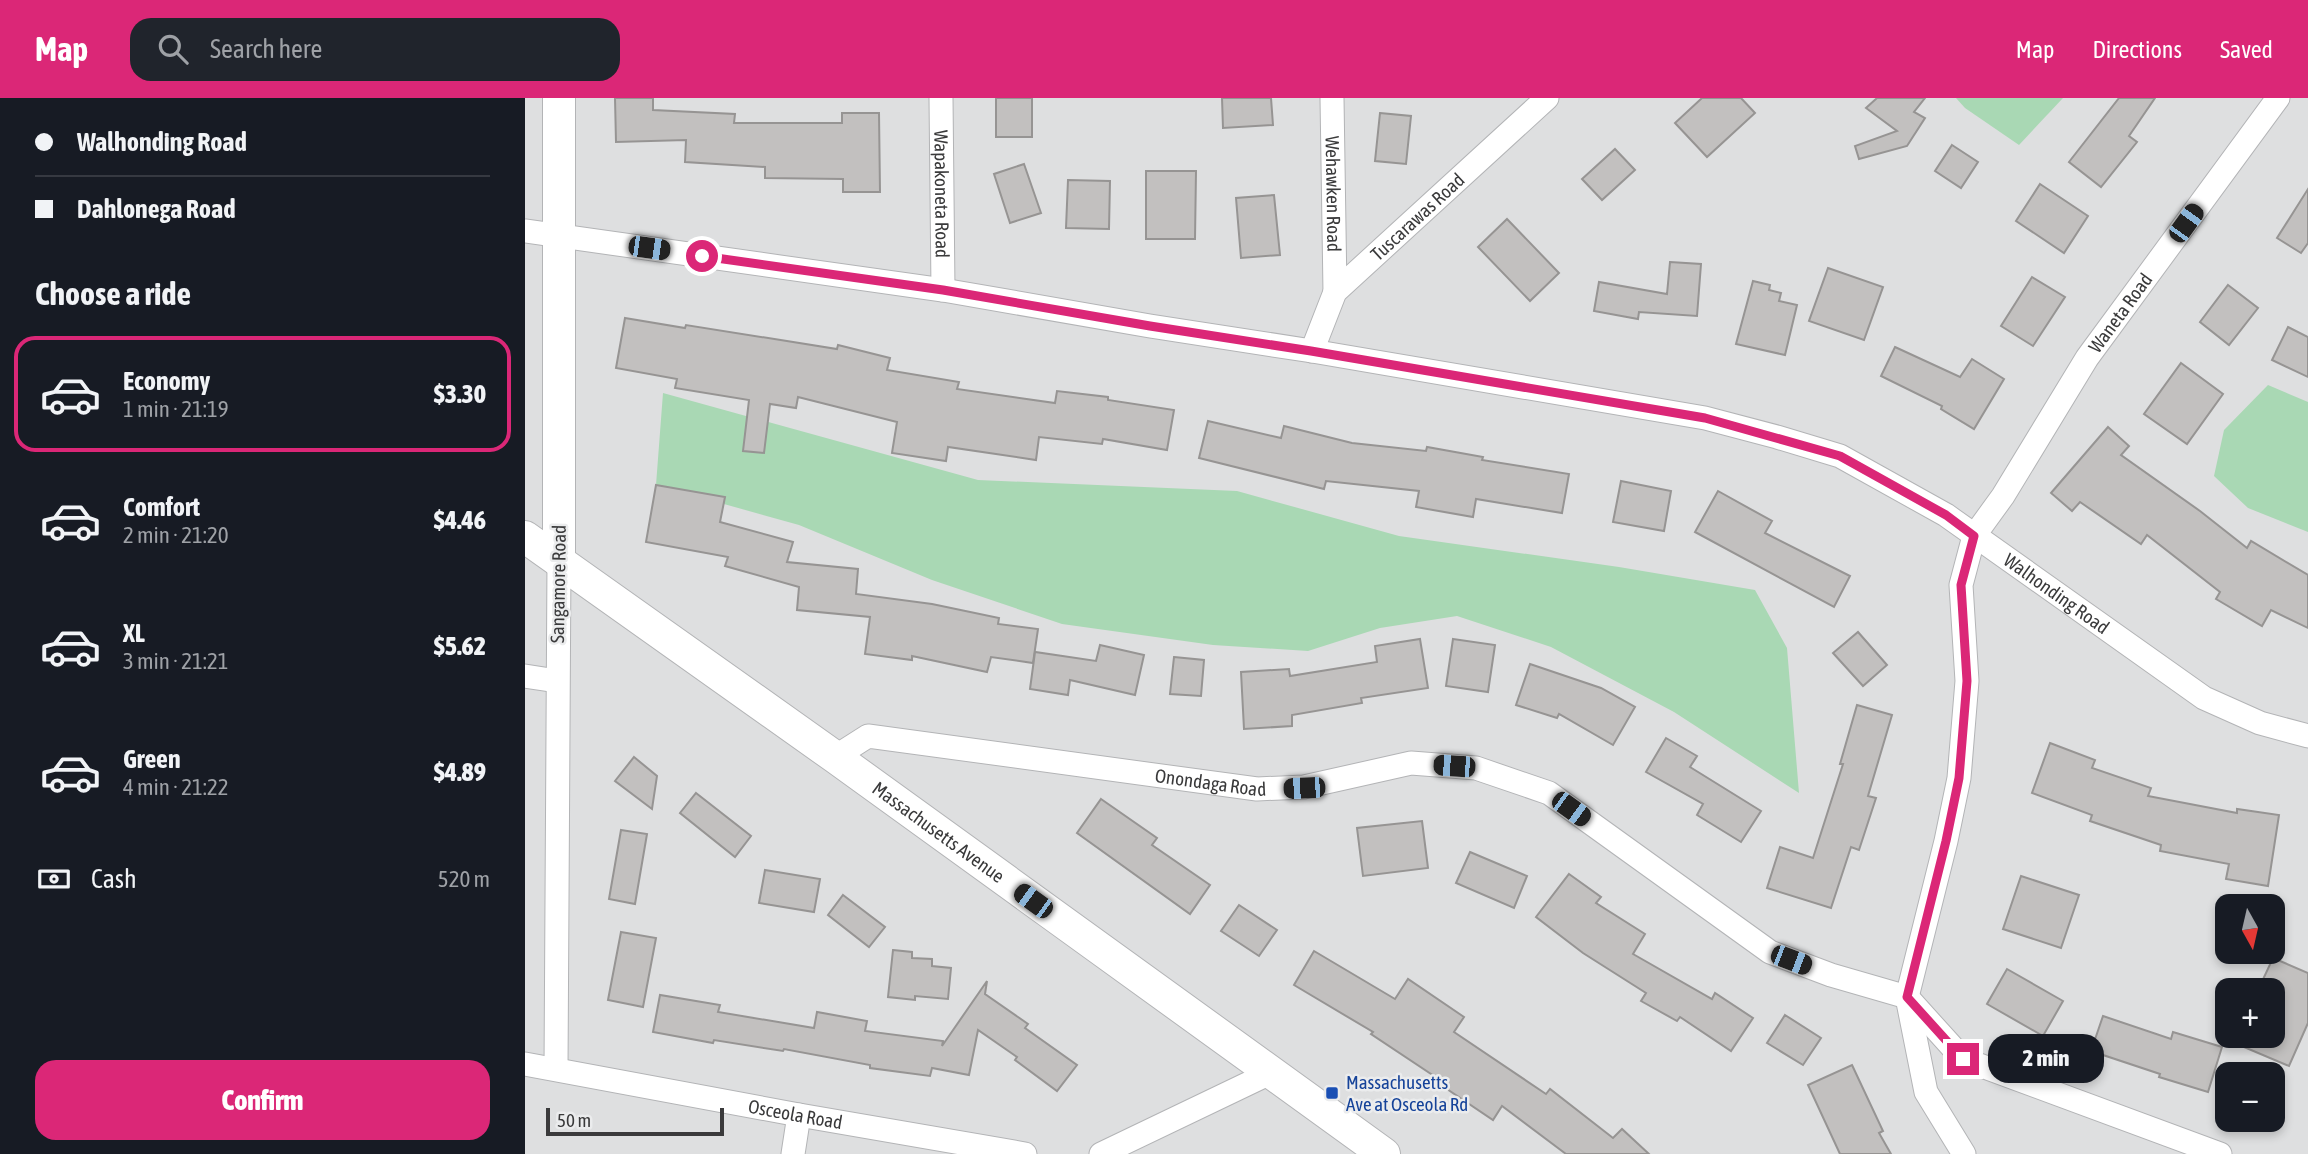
<!DOCTYPE html>
<meta charset="utf-8">
<style>
body{margin:0;font-family:"Asap Condensed",sans-serif;background:#20242c;color:#f1f3f6;height:100vh;display:flex;flex-direction:column;font-size:26px;white-space:nowrap}
*{box-sizing:border-box;margin:0}
p{font-size:23px;color:#9ea1a6}
.icon{flex:none;width:38px;height:38px;fill:none;stroke:currentColor;stroke-width:2;stroke-linecap:round;stroke-linejoin:round}
.map{position:relative;flex:1;overflow:hidden}
.side{display:flex;flex-direction:column;background:#171b24;width:525px}
.side>*{flex:none}
.guide{display:grid;align-content:center;height:154px;padding:0 35px;background:#171b24}
.needle{width:46px;rotate:172deg}
.controls{position:absolute;left:1690px;top:796px;display:grid;gap:14px}
.controls a{display:grid;place-items:center;width:70px;height:70px;border-radius:14px;background:#171b24;box-shadow:0 4px 10px #0003;font-size:35px}
.scale{position:absolute;left:21px;bottom:18px;width:178px;box-sizing:border-box;padding-left:7px;border:4px solid #3a3a3b;border-top:0;font-size:19px;line-height:24px;white-space:nowrap;color:#3a3a3b;-webkit-text-stroke:5px #ebeced;paint-order:stroke}
.end{position:absolute;width:32px;height:32px;margin:-16px;border:9px solid #db2777;background:#fff;box-shadow:0 0 0 4px #fff}
.from{border-radius:50%}
.bubble{position:absolute;height:49px;border-radius:21px;background:#171b24;box-shadow:0 4px 10px #0003;font-size:23px;font-weight:800;line-height:49px;text-align:center}
.car{position:absolute;width:21px;height:42px;margin:-21px -10px;border-radius:9px;box-shadow:0 0 5px 2px #0007;background:linear-gradient(#222 24%,#8ab4d8 0 40%,#222 0 76%,#8ab4d8 0 86%,#222 0)}
.guide b{display:flex;align-items:center;gap:24px;height:66px;font-size:26px}
.guide b+b{border-top:2px solid #363941}
.guide i{width:18px;height:18px;background:#f1f3f6}
ul{padding:0;list-style:none}
li{display:flex;align-items:center;gap:21px;height:116px;margin:0 14px 10px;padding:0 21px;border:4px solid transparent;border-radius:21px}
li div{flex:1}
li b{display:block;font-size:26px}
li em{font-style:normal;font-weight:800}
li.selected{border-color:#db2777}
li>.icon{width:63px;height:63px;stroke-width:1.5}
h2{padding:0 35px;font-size:32px;line-height:84px}
.pay{display:flex;align-items:center;gap:18px;height:77px;padding:0 35px;font-size:26px}
.pay p{margin-inline-start:auto}
.button{display:flex;gap:14px;margin-top:auto;padding:14px 35px}
.button a{flex:1;height:80px;border-radius:21px;background:#db2777;color:#fff;font-size:28px;font-weight:800;line-height:80px;text-align:center}
header{display:flex;align-items:center;gap:42px;box-sizing:border-box;height:98px;padding:0 35px;background:#db2777;color:#fff}
header strong{font-size:33px}
nav{display:flex;gap:38px;margin-inline-start:auto;font-size:24px}
.search{width:490px;height:63px;background:#20242c;display:flex;align-items:center;gap:18px;box-sizing:border-box;padding:0 24px;border-radius:21px;color:#9ea1a6;font-size:26px}
main{display:flex;flex:1;min-height:0}
.map>svg:first-child{display:block}
.green{fill:#a9d8b4}
.building{fill:#c2c0bf;stroke:#969493;stroke-width:2}
.lines{fill:none;stroke-linecap:round;stroke-linejoin:round}
.street-casing{stroke:#b3b4b6;stroke-width:25}
.secondary-casing{stroke:#b3b4b6;stroke-width:34}
.street{stroke:#fff;stroke-width:23}
.secondary{stroke:#fff;stroke-width:32}
.route{stroke:#db2777;stroke-width:9}
.transit-dot{fill:#1a4fb4;stroke:#ebeced;stroke-width:2.5}
.labels{text-anchor:middle;dominant-baseline:central;stroke-width:5;stroke-linejoin:round;paint-order:stroke}
.street-label{font-size:19px;fill:#3a3a3b;stroke:#ebeced}
.transit-label{font-size:19px;fill:#164399;stroke:#ebeced;text-anchor:start}
</style>
<header>
<strong>Map</strong>
<div class="search"><svg class="icon" aria-label="search" viewBox="0 0 24 24"><circle cx="10" cy="10" r="6"/><path d="M15 15l6 6"/></svg>Search here</div>
<nav><a>Map</a><a>Directions</a><a>Saved</a></nav>
</header>
<main>
<section class="side">
<div class="guide">
<b><i class="from"></i>Walhonding Road</b>
<b><i></i>Dahlonega Road</b>
</div>
<h2>Choose a ride</h2>
<ul>
<li class="selected"><svg class="icon" aria-label="car" viewBox="0 0 24 24"><path d="M5 17H2v-5l4-1 3-4h7l3 4 3 1v5h-3M9 17h6M6 11h13"/><circle cx="7" cy="17" r="2"/><circle cx="17" cy="17" r="2"/></svg><div><b>Economy</b><p>1 min · 21:19</p></div><em>$3.30</em></li>
<li><svg class="icon" aria-label="car" viewBox="0 0 24 24"><path d="M5 17H2v-5l4-1 3-4h7l3 4 3 1v5h-3M9 17h6M6 11h13"/><circle cx="7" cy="17" r="2"/><circle cx="17" cy="17" r="2"/></svg><div><b>Comfort</b><p>2 min · 21:20</p></div><em>$4.46</em></li>
<li><svg class="icon" aria-label="car" viewBox="0 0 24 24"><path d="M5 17H2v-5l4-1 3-4h7l3 4 3 1v5h-3M9 17h6M6 11h13"/><circle cx="7" cy="17" r="2"/><circle cx="17" cy="17" r="2"/></svg><div><b>XL</b><p>3 min · 21:21</p></div><em>$5.62</em></li>
<li><svg class="icon" aria-label="car" viewBox="0 0 24 24"><path d="M5 17H2v-5l4-1 3-4h7l3 4 3 1v5h-3M9 17h6M6 11h13"/><circle cx="7" cy="17" r="2"/><circle cx="17" cy="17" r="2"/></svg><div><b>Green</b><p>4 min · 21:22</p></div><em>$4.89</em></li>
</ul>
<div class="pay"><svg class="icon" aria-label="cash" viewBox="0 0 24 24"><path d="M3 7h18v10H3z"/><circle cx="12" cy="12" r="2"/></svg>Cash<p>520 m</p></div>
<div class="button"><a>Confirm</a></div>
</section>
<div class="map">
<svg width="1783" height="1056" viewBox="0 0 1783 1056">
<rect width="100%" height="100%" fill="#dedfe0"/>
<!-- green -->
<g class="green">
<path d="M1431,0h107l-44,47 -54,-37z"/>
<path d="M1743,287l40,17v130l-60,-24 -34,-32 10,-46z"/>
<path d="M138,295l315,87 259,11 162,45 220,31 136,23 32,58 12,145 -125,-81 -123,-65 -94,-31 -77,12 -72,23 -95,-6 -151,-21 -130,-44 -133,-55 -143,-40z"/>
</g>
<!-- building -->
<g class="building">
<path d="M90,0h38v12l82,4 -1,9h108v-10h37l1,79h-37v-13l-78,-1v-11l-80,-5 1,-22 -70,2z"/>
<rect x="471" y="0" width="36" height="39"/>
<path d="M697,0h49l2,27 -50,3z"/>
<path d="M1177,0h39l14,15 -48,44 -32,-34z"/>
<path d="M1352,0h48l-11,14 11,6 -18,28 -48,13 -4,-13 42,-15 -31,-23z"/>
<path d="M1594,0h36l-26,38 8,6 -36,45 -32,-25z"/>
<path d="M855,15l31,3 -5,48 -31,-3z"/>
<path d="M1427,47l26,17 -17,26 -26,-17z"/>
<path d="M1090,51l20,21 -33,30 -20,-21z"/>
<path d="M499,66l17,49 -31,10 -16,-49z"/>
<path d="M621,73h50l-1,68h-49z"/>
<path d="M543,82l42,1 -1,48 -43,-1z"/>
<path d="M1515,86l48,32 -24,37 -48,-32z"/>
<path d="M1783,91v54l-7,10 -24,-15z"/>
<path d="M749,97l6,60 -39,3 -5,-60z"/>
<path d="M982,121l52,54 -29,28 -52,-54z"/>
<path d="M1145,164l31,2 -4,52 -58,-4 -1,7 -44,-8 5,-29 68,12z"/>
<path d="M1303,170l55,19 -19,53 -55,-19z"/>
<path d="M1507,179l33,20 -32,49 -32,-20z"/>
<path d="M1228,183l17,4 -1,5 12,3 -2,8 18,4 -12,50 -49,-11z"/>
<path d="M1703,187l30,23 -29,37 -29,-23z"/>
<path d="M100,220l60,10 1,-3 151,24 1,-4 52,13 -3,12 72,12 -2,7 98,14 2,-12 51,6v3l66,10 -7,40 -64,-11 -1,5 -63,-7 -3,23 -88,-13 -2,14 -54,-8 5,-31 -99,-25 -2,11 -26,-4 -6,49 -21,-2 6,-51 -74,-12 2,-9 -61,-11z"/>
<path d="M1763,229l20,10v40l-36,-17z"/>
<path d="M1370,249l65,30 12,-18 32,20 -30,50 -33,-20 1,-3 -61,-30z"/>
<path d="M1656,265l42,31 -36,50 -43,-30z"/>
<path d="M683,323l73,17 3,-12 68,17 74,8 1,-4 56,10 -1,3 87,14 -7,39 -86,-14 -3,18 -57,-10 3,-16 -93,-10 -2,8 -125,-31z"/>
<path d="M1583,329l21,19 -8,9 79,56 47,37 4,-7 57,34v53l-37,-18 -9,16 -46,-27 4,-7 -73,-57 -6,9 -61,-42 -8,9 -21,-18z"/>
<path d="M1096,383l50,10 -7,40 -51,-9z"/>
<path d="M131,387l69,12 -5,25 73,20 -6,20 71,7 -2,25 76,10 67,14 -1,6 40,5 -5,34 -42,-6 -4,15 -75,-16v4l-47,-6 5,-37 -73,-7 2,-23 -74,-21 3,-9 -82,-15z"/>
<path d="M1193,393l54,30 -7,12 85,43 -16,31 -139,-75z"/>
<path d="M1333,534l29,33 -24,21 -30,-33z"/>
<path d="M895,541l8,49 -67,10 1,5 -70,12v11l-48,3 -3,-57 48,-3 1,7 87,-14 -2,-16z"/>
<path d="M928,541l42,6 -7,47 -42,-6z"/>
<path d="M575,547l44,10 -9,40 -65,-15 -2,15 -38,-6 5,-37 61,9z"/>
<path d="M649,559l30,3 -3,36 -31,-2z"/>
<path d="M1005,566l71,24 34,19 -22,38 -54,-31 -2,4 -41,-13z"/>
<path d="M1332,607l35,10 -24,81 8,2 -17,52 -8,-3 -20,61 -64,-20 13,-41 33,11 30,-94h-3z"/>
<path d="M1141,640l31,18 -7,11 71,44 -20,31 -44,-27 6,-11 -57,-32z"/>
<path d="M1525,645l45,17 -3,8 59,20 -3,8 89,17v-4l42,6 -11,71 -42,-7 3,-15 -69,-13 1,-6 -71,-24 2,-6 -60,-22z"/>
<path d="M109,659l23,19 -5,33 -37,-28z"/>
<path d="M171,695l55,43 -16,21 -55,-44z"/>
<path d="M576,701l56,39 -5,7 58,40 -20,29 -113,-81z"/>
<path d="M897,723l6,47 -65,8 -6,-48z"/>
<path d="M96,732l26,4 -12,70 -26,-5z"/>
<path d="M945,754l57,24 -13,32 -58,-25z"/>
<path d="M240,772l55,9 -6,33 -55,-9z"/>
<path d="M1044,776l32,23 -5,6 49,31 -12,20 79,45 3,-6 38,25 -22,33 -51,-34 -3,4 -36,-20 5,-8 -63,-40 -47,-36z"/>
<path d="M1496,778l58,19 -18,53 -58,-19z"/>
<path d="M318,797l42,32 -16,20 -41,-32z"/>
<path d="M714,807l38,25 -18,26 -38,-25z"/>
<path d="M96,834l35,6 -13,69 -35,-7z"/>
<path d="M368,852l19,2v6l20,1v7l19,2 -3,31 -33,-3v4l-27,-3z"/>
<path d="M789,853l81,48 13,-20 56,38 -10,15 92,62 4,-5 63,49 9,-9 27,25h-83l-64,-48 -9,14 -52,-35 2,-3 -72,-48 2,-2 -79,-47z"/>
<path d="M1748,860l35,15v50l-19,43 -71,-30h55v-46h-15z"/>
<path d="M1482,871l56,32 -20,35 -56,-32z"/>
<path d="M462,883l-2,13 43,30 -3,4 52,37 -20,26 -42,-31 2,-3 -39,-27 -9,45 -37,-7 -2,8 -60,-8v-3l-86,-16 -1,2 -69,-11 -1,3 -60,-11 7,-37 60,10 -2,7 96,16 3,-16 50,9 -2,10 78,10 -1,5z"/>
<path d="M1260,917l36,23 -18,27 -36,-22z"/>
<path d="M1578,918l68,23 2,-7 49,15 -14,45 -49,-15 1,-3 -69,-23z"/>
<path d="M1327,967l31,66 -4,2 12,21h-51l-32,-69z"/>
</g>
<g class="lines">
<!-- street casing -->
<g class="street-casing">
<g id="street">
<path id="s1" d="M416,0l2,192"/>
<path id="s2" d="M807,0l3,194"/>
<path id="s3" d="M0,133l418,59 207,36 162,25 393,67 72,19 63,19 106,59 258,183 56,25 48,13"/>
<path id="s4" d="M787,253l23,-59 212,-194"/>
<path d="M0,578l32,5"/>
<path id="s5" d="M310,659l33,-21 389,53 47,-2 107,-24 65,5 73,25 221,159 61,23 76,22 56,62 257,95"/>
<path id="s6" d="M0,966l274,51 226,39"/>
<path d="M31,971l3,-508"/>
<path d="M268,1056l6,-39"/>
<path d="M576,1056l169,-81"/>
<path id="s7" d="M1439,1056l-38,-62 -19,-95 39,-156 13,-63 8,-97 -6,-96 13,-49 29,-40 84,-138 191,-260"/>
</g>
</g>
<!-- secondary casing -->
<g class="secondary-casing">
<g id="secondary">
<path d="M34,0v463"/>
<path id="s8" d="M0,439l310,220 549,397"/>
</g>
</g>
<!-- street -->
<use href="#street" class="street"/>
<!-- secondary -->
<use href="#secondary" class="secondary"/>
</g>
<g class="lines">
<!-- route -->
<path class="route" d="M177,158l241,34 207,36 161,25 394,67 135,38 106,59 28,21 -13,49 6,96 -8,97 -13,63 -39,156 56,62"/>
</g>
<!-- markers -->
<rect class="transit-dot" x="800" y="988" width="14" height="14" rx="3.5"/>
<g class="labels">
<!-- street labels -->
<g class="street-label">
<text stroke="none"><textPath href="#s1" startOffset="96">Wapakoneta Road</textPath></text>
<text stroke="none"><textPath href="#s2" startOffset="96">Wehawken Road</textPath></text>
<text stroke="none"><textPath href="#s4" startOffset="175">Tuscarawas Road</textPath></text>
<text stroke="none"><textPath href="#s7" startOffset="906">Waneta Road</textPath></text>
<text transform="translate(33 486) rotate(-89)">Sangamore Road</text>
<text stroke="none"><textPath href="#s3" startOffset="1592">Walhonding Road</textPath></text>
<text stroke="none"><textPath href="#s5" startOffset="385">Onondaga Road</textPath></text>
<text stroke="none"><textPath href="#s8" startOffset="508">Massachusetts Avenue</textPath></text>
<text stroke="none"><textPath href="#s6" startOffset="275">Osceola Road</textPath></text>
</g>
<!-- transit labels -->
<g class="transit-label">
<text x="821" y="984">Massachusetts<tspan x="821" dy="22">Ave at Osceola Rd</tspan></text>
</g>
</g>
</svg>
<div class="controls">
<a><svg class="needle" viewBox="-14 -14 28 28"><path d="M0-13l5 13h-10z" fill="#e53935"/><path d="M0 13l5-13h-10z" fill="#9ea1a6"/></svg></a>
<a>+</a>
<a>−</a>
</div>
<div class="scale">50 m</div>
<i class="end from" style="left:177px;top:158px"></i>
<i class="end" style="left:1438px;top:961px"></i>
<div class="bubble" style="left:1463px;top:936px;width:116px">2 min</div>
<i class="car" style="left:1661px;top:125px;rotate:36deg"></i>
<i class="car" style="left:124px;top:150px;rotate:98deg"></i>
<i class="car" style="left:929px;top:668px;rotate:274deg"></i>
<i class="car" style="left:779px;top:690px;rotate:268deg"></i>
<i class="car" style="left:1046px;top:711px;rotate:126deg"></i>
<i class="car" style="left:508px;top:803px;rotate:306deg"></i>
<i class="car" style="left:1266px;top:862px;rotate:111deg"></i>
</div>
</main>
